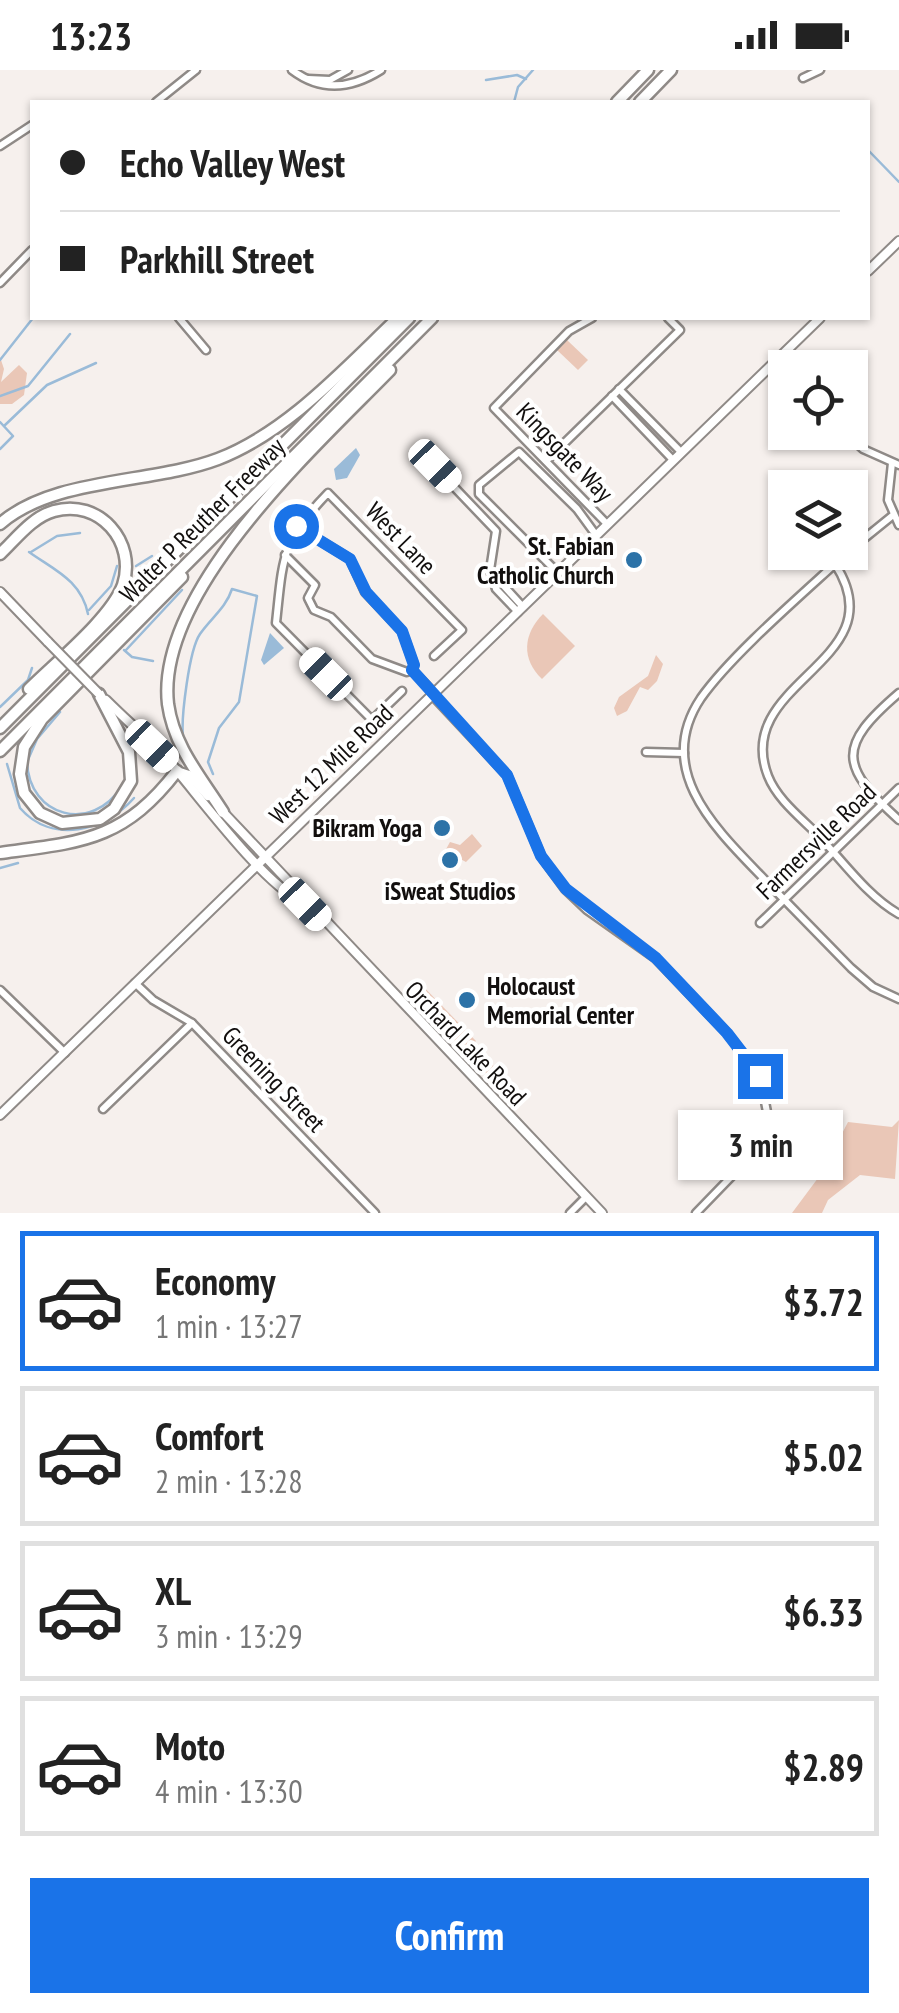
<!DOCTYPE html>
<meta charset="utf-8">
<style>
body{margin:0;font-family:"PT Sans Narrow",sans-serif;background:#f2f2f2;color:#222;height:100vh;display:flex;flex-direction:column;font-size:38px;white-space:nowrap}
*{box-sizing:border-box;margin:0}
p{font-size:32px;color:#767676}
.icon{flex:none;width:55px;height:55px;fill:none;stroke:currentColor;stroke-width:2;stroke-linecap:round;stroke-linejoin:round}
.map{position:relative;height:1143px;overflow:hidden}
.sheet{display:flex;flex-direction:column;background:#fff;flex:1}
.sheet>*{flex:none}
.hud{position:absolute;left:30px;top:30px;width:840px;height:220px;border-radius:0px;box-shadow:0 2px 8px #0004;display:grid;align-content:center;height:220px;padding:0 30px;background:#fff}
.fabs{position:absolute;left:768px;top:280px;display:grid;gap:20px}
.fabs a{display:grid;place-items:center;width:100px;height:100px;border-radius:0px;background:#fff;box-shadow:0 2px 8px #0004;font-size:50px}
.end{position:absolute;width:45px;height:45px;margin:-22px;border:12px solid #1a73e8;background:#fff;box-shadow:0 0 0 5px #fff}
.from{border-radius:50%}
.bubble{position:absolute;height:70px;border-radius:0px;background:#fff;box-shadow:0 2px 8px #0004;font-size:32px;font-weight:600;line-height:70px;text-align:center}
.car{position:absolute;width:30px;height:60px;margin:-30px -15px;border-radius:12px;box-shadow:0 0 8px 2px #0007;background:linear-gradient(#fff 24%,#345 0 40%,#fff 0 76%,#345 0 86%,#fff 0)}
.hud b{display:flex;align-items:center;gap:35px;height:95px;font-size:38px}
.hud b+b{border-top:2px solid #e0e0e0}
.hud i{width:25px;height:25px;background:#222}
ul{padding:18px 0 0;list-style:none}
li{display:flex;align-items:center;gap:30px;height:140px;margin:0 20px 15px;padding:0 10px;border:5px solid #e0e0e0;border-radius:0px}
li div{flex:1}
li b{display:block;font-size:38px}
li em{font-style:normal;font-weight:600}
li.on{border-color:#1a73e8}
li>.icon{width:90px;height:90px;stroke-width:1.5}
.action{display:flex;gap:20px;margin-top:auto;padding:20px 30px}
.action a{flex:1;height:115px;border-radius:0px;background:#1a73e8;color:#fff;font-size:40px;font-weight:600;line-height:115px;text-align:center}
.status{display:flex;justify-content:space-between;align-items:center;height:70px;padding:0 50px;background:#fff;direction:ltr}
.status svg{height:28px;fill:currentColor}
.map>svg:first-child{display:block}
.green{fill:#eac7b7}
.water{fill:#9abbd8}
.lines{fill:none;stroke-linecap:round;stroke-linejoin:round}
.stream{stroke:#9abbd8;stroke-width:2.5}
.minor-casing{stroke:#8f8a87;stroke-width:11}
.major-casing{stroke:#8f8a87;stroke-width:12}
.highway-casing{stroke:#8f8a87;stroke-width:15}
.minor{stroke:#fff;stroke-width:6}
.major{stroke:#fff;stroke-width:8}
.highway{stroke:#fff;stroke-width:10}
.major-bridge-casing{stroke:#8f8a87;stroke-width:12;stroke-linecap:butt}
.major-bridge{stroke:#fff;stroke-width:8}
.route{stroke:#1a73e8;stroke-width:12}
.poi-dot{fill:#2c72a7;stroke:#fff;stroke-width:4}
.labels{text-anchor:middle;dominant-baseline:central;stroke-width:8;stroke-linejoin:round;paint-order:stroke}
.street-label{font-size:25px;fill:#120f0e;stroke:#fff}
.poi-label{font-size:25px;font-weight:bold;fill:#120f0e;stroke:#fff;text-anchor:end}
</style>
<div class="status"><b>13:23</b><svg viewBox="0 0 49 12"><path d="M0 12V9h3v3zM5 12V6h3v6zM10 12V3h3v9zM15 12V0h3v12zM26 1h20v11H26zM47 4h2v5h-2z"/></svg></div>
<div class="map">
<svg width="899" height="1143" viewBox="0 0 899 1143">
<rect width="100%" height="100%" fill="#f6f0ed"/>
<!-- green -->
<g class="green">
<path d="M567,270l21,20 -10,10 -21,-20z"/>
<path d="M0,287l4,12 -3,13 18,-17 8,8 -3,22 -12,9h-12z"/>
<path d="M543,544l32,32 -33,33c-21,-20 -19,-45 1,-65z"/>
<path d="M656,585l7,9 -6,17 -9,9 -8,-3 -13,24 -10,5 -3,-8 5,-11 29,-21z"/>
<path d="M472,764l10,12 -16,16 -21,-11 5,-9 10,3z"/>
<path d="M418,911l58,60 -8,7 -10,-4 -49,-51z"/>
<path d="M479,979c17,16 24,33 33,50l-40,-40z"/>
<path d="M899,1050l-4,59 -35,-4 -32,25 -6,13h-30l29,-39 27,-52 44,5z"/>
</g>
<!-- water -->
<g class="water">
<path d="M356,378l4,7 -13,23 -11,2 -2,-11z"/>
<path d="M270,563l14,15 -20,17 -3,-5z"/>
</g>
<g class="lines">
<!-- stream -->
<g class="stream">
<path d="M486,10l31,-5 9,4"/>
<path d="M514,32l4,-15 15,-17"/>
<path d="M868,80l31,32"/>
<path d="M0,290l33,-42"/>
<path d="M0,326l28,-10 42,-52"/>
<path d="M0,352l13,14 -13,13"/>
<path d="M4,356l43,-41 49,-22"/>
<path d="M29,482c25,18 52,28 59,62"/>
<path d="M31,482l26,-16 23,-3"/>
<path d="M136,496l16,-10"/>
<path d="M89,540l22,-24 6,-20"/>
<path d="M124,580l8,7 21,4"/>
<path d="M126,580l56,-60"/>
<path d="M0,637l28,-27 4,-12"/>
<path d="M60,642l-23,27 -10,23c2,55 65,72 95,24"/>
<path d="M183,666c-2,-18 6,-86 17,-102 11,-16 26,-26 32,-45l25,7 -18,106 -20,26 -11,34 5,12"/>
<path d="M7,694l13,44c32,37 85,23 114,-10"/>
<path d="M0,798l18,-5"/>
</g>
<!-- minor casing -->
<g class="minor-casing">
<g id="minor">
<path d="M292,0c29,22 59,19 89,0"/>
<path d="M803,8l17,-8"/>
<path d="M308,9l22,1 18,-10"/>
<path d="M156,32l40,-32"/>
<path d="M0,76l32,-21"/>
<path d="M0,213l32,-33"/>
<path d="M179,248l27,32"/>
<path d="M592,248l-23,13 -75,77 113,116"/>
<path d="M775,291l10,11"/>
<path d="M619,319l62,63"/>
<path d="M612,326l61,64"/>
<path d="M844,362l19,17 36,16"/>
<path d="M546,391l134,-131 -12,-12"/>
<path d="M424,393l11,4 61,64 -6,39 6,19 22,23"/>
<path d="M892,393l-4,37 11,25"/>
<path d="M296,456l54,33 15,33 37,39 12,34 -2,5"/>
<path d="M850,480l42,-34"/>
<path d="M848,482c-42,39 -116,102 -147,146 -49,73 17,133 65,183 28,29 57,58 85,87l22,19 26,12"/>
<path d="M285,485l30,30 -7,13 6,12 17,7 41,42 35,13 5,-2"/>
<path d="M835,494c64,98 -104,117 -67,212 9,23 32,41 49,58 25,26 51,63 82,80"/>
<path d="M558,503l-79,-79v-9l40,-33 58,57 19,26"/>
<path d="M496,514h6l21,23"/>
<path d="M412,600l22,23"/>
<path d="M402,621l-30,29 -96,-97c7,-65 5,-82 52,-130l134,137 -28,26"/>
<path d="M899,623c-62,53 -60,73 0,127"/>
<path d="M432,625l75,80 34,81 24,33 22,21 68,48 72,75 33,43 7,36 -8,36 -63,65"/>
<path d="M646,682l38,1"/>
<path d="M760,853l139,-135"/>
<path d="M135,913l18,17 39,23 183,190"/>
<path d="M0,920l65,63"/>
<path d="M103,1039l89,-86"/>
<path d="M570,1143l16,-16"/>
</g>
</g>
<!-- major casing -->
<g class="major-casing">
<g id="major">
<path d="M868,201l31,-30"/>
<path d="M0,522l48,50"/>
<path d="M106,630c22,22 47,43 67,66 23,26 99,129 130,134"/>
<path d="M177,701l12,4 19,21"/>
<path d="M221,740l381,403"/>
<path d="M0,1045l820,-797"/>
</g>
</g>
<!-- highway casing -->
<g class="highway-casing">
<g id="highway">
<path d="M617,32l31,-32"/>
<path d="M640,32l31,-32"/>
<path d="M0,454c53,-47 152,-40 218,-65 70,-27 127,-91 180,-141"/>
<path d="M0,484c16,-15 32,-37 54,-43 45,-13 83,31 69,74 -12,33 -68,78 -94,104"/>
<path d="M99,624l30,58 2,29 -17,28 -14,10 -38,4 -22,-10 -16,-20 -4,-19 4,-27 18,-28 140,-142"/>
<path d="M0,658l409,-410"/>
<path d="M0,681l432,-433"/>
<path d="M223,742c-22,-35 -49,-65 -55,-108 -13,-113 149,-259 222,-334"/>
<path d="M0,783c82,-11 123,-12 177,-82"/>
</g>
</g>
<!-- minor -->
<use href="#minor" class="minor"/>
<!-- major -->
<use href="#major" class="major"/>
<!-- highway -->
<use href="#highway" class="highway"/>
<!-- major-bridge casing -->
<g class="major-bridge-casing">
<path id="major-bridge" d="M48,572l51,52"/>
</g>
<!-- major-bridge -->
<use href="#major-bridge" class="major-bridge"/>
</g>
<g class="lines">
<!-- route -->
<path class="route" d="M296,456l54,33 16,33 36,39 12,34 -2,5 95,105 34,81 25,33 90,69 71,75 33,43"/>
</g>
<!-- markers -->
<g class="poi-dot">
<circle cx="634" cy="490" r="10"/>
<circle cx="442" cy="758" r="10"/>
<circle cx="450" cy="790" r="10"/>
<circle cx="467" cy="930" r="10"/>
</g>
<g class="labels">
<!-- street labels -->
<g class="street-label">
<text transform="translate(565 382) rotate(46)">Kingsgate Way</text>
<text transform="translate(202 450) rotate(-45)">Walter P Reuther Freeway</text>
<text transform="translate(401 468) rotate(46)">West Lane</text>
<text transform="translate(331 694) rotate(-44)">West 12 Mile Road</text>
<text transform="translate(816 771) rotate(-44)">Farmersville Road</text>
<text transform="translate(466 973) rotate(46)">Orchard Lake Road</text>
<text transform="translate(274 1009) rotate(46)">Greening Street</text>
</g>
<!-- poi labels -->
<g class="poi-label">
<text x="614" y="476">St. Fabian<tspan x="614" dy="29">Catholic Church</tspan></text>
<text x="422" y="758">Bikram Yoga</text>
<text x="450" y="821" text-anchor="middle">iSweat Studios</text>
<text x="487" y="916" text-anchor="start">Holocaust<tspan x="487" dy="29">Memorial Center</tspan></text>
</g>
</g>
</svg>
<div class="fabs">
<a><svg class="icon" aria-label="locate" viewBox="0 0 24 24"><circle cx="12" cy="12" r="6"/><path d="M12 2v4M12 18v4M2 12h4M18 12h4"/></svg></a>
<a><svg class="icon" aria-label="layers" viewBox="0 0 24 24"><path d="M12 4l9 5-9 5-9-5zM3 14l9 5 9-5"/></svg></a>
</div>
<i class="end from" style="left:296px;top:456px"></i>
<i class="end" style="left:760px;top:1006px"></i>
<div class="bubble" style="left:678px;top:1040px;width:165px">3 min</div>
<i class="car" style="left:435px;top:396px;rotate:136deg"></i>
<i class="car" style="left:326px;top:604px;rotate:315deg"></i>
<i class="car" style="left:152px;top:676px;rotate:134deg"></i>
<i class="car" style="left:305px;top:834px;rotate:136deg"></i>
<div class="hud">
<b><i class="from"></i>Echo Valley West</b>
<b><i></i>Parkhill Street</b>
</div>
</div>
<section class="sheet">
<ul>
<li class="on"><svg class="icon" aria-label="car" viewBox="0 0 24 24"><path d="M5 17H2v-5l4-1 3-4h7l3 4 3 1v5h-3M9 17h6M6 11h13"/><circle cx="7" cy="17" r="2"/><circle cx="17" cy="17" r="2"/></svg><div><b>Economy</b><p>1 min · 13:27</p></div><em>$3.72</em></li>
<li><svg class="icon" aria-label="car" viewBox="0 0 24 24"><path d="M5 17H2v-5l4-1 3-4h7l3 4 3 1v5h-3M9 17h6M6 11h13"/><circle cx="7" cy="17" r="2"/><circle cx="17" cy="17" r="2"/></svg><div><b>Comfort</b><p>2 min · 13:28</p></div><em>$5.02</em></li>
<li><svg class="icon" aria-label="car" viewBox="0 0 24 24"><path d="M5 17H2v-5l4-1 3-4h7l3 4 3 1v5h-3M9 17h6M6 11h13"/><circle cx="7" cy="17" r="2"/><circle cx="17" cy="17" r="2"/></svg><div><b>XL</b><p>3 min · 13:29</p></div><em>$6.33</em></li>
<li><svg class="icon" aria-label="car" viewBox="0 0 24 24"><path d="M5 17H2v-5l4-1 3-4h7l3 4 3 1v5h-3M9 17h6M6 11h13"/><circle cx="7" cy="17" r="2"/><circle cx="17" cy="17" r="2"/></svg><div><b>Moto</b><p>4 min · 13:30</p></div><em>$2.89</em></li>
</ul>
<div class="action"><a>Confirm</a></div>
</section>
